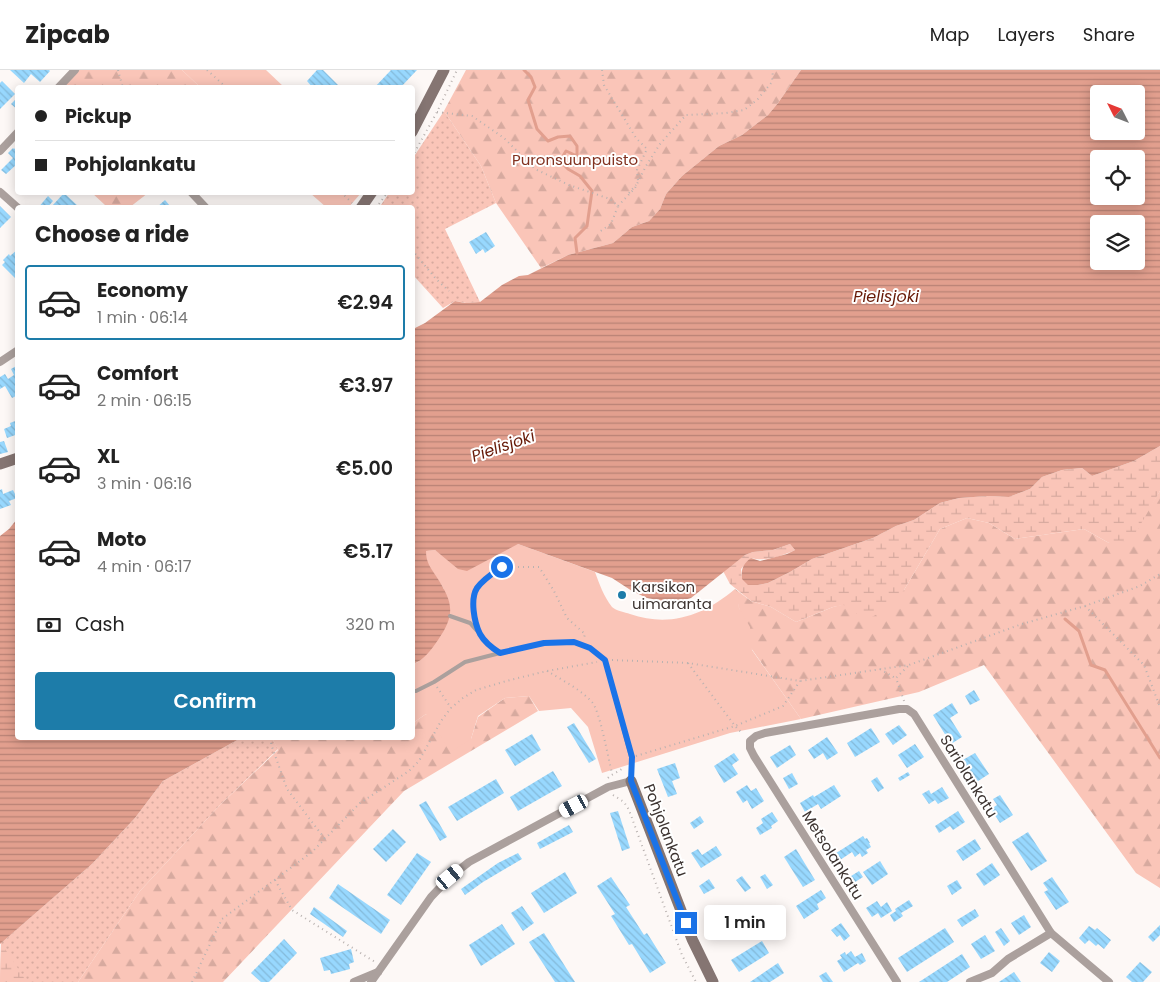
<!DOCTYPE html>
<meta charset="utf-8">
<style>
body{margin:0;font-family:Poppins,sans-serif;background:#f6f6f6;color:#222;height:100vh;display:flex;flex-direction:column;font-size:19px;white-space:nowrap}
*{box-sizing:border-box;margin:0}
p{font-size:16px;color:#767676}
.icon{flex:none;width:28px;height:28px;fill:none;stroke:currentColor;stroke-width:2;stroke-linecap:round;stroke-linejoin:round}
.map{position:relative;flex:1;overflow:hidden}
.sheet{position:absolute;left:15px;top:135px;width:400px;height:535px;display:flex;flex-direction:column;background:#fff;border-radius:5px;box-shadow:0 2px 12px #0003}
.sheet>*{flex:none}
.banner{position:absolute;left:15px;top:15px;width:400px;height:110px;border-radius:5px;box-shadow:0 2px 12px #0003;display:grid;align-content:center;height:110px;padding:0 20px;background:#fff}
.needle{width:32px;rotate:312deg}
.tools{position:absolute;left:1090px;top:15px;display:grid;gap:10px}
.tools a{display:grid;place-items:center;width:55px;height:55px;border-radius:5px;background:#fff;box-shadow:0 2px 12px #0003;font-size:25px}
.end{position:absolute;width:22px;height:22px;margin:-11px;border:6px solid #1a73e8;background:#fff;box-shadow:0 0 0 2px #fff}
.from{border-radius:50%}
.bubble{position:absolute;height:35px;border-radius:5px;background:#fff;box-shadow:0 2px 12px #0003;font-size:16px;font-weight:600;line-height:35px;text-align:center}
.car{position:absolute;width:15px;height:30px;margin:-15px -8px;border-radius:6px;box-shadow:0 0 4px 1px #0007;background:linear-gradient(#fff 24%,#345 0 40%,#fff 0 76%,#345 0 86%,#fff 0)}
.banner b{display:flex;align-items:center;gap:18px;height:48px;font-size:19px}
.banner b+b{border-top:1px solid #e0e0e0}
.banner i{width:12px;height:12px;background:#222}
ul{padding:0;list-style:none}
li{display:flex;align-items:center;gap:15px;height:75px;margin:0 10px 8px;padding:0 10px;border:2px solid transparent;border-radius:5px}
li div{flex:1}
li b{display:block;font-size:19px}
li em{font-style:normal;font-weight:600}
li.selected{border-color:#1d7ca9}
li>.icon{width:45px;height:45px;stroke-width:1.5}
h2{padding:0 20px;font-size:22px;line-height:60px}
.pay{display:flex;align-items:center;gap:12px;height:55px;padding:0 20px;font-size:19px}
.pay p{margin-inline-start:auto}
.cta{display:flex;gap:10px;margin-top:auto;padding:10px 20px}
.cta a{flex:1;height:58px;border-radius:5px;background:#1d7ca9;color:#fff;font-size:20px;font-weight:600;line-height:58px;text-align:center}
header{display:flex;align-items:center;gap:30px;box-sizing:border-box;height:70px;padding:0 25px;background:#fff;border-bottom:1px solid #e0e0e0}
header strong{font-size:24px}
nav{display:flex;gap:28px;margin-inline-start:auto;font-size:18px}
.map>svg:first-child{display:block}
.grass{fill:url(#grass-dots)}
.forest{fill:url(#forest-firs)}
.wetland{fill:url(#wetland-marsh)}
.park{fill:#fac5b8}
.water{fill:url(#water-rules);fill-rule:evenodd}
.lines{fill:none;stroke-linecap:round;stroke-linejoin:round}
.stream{stroke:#e29f8e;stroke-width:3}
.building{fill:url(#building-back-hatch)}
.path{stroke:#b9b2b0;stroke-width:2;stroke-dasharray:1 4;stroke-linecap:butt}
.lane{stroke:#aba09d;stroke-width:4}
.street{stroke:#aba09d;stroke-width:8}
.secondary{stroke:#857572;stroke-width:11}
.route{stroke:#1a73e8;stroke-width:6}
.poi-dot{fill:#1d7ca9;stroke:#fff;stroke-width:2}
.labels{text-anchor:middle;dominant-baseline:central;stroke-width:4;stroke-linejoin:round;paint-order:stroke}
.park-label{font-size:15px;fill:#823220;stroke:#fff}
.poi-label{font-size:15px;fill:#3d3431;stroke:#fff;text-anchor:start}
.street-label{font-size:15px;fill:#3d3431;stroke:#fff}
.water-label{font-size:16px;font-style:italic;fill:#671906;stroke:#fff}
</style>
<header>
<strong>Zipcab</strong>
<nav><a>Map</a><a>Layers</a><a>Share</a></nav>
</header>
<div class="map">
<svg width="1160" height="912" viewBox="0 0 1160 912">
<defs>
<pattern id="grass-dots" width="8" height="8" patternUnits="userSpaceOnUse" patternTransform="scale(1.25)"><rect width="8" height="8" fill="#fac5b8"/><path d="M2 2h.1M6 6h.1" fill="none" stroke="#d7aa9f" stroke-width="1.8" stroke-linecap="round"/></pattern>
<pattern id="forest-firs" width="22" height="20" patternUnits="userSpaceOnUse" patternTransform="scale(1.25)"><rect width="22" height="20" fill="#fac5b8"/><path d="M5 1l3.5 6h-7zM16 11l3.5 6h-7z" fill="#d7aa9f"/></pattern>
<pattern id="wetland-marsh" width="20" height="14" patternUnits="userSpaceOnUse" patternTransform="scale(1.25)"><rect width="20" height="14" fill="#fac5b8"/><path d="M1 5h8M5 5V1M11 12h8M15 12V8" fill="none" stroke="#d7aa9f"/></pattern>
<pattern id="water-rules" width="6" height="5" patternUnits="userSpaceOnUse" patternTransform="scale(1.25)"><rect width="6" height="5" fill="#e29f8e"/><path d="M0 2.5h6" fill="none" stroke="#b88275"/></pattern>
<pattern id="building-back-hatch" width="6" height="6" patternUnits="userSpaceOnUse" patternTransform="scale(1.25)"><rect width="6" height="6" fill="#98d8fe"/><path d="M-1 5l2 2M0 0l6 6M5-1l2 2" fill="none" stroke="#84bada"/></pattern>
</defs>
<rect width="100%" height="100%" fill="#fdf8f6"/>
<!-- grass -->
<g class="grass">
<path d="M444,41l37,55 15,37 -51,26 35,73 -14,1 -11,-2 -12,7 -30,-33 -1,-67h-33l10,-15 23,-1 1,-34z"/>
<path d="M241,668h31l6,11 -58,56 -80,86 -62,91h-78l1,-39 91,-79 43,-46 28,-37z"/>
</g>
<!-- forest -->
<g class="forest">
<path d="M77,0h105l18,17 -139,1z"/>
<path d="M466,0h335l-23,33 -10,12 -26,20 -23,11 -37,30 -16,18 -6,15 -11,12 -17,6 -19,16 -45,12 -27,13 -45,-65 -15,-37 -37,-55z"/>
<path d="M92,123h56l-18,14h-27l2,-2z"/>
<path d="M1160,421v397l-24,-15 -152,-208 -65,27 -118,27 -55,-78 -11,-52 16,12 20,6 25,15 37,-15 71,-17 36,-61 27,-11 22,5 26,16 69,-10 25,14 37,-30z"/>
<path d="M529,626l9,15 -134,80 -181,191h-145l62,-91 80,-86 58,-55 -6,-12h140l1,-15 13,-9 45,25 7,-22 27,-19z"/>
</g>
<!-- wetland -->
<g class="wetland">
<path d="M1160,376v45l-29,50 -22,2 -25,-14 -69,10 -26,-16 -22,-5 -27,11 -36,61 -15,18 -23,12 -22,-15 -11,2 -37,15 -25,-15 -20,-6 -21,-17 -7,-13 22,-16 8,-3 20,-2 17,-6 5,6c-13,6 -30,12 -44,8l-10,11 1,10 16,6 10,-2 22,-11 22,-13 61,-21 23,-12 18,-6 26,-17 19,-5 29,-2 21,1 21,-8 12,-12 20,-7 20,-2 10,8 42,-15z"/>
<path d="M1,873l26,39h-27z"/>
</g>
<!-- park -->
<g class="park">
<path d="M182,0h84l18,17h-84z"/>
<path d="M310,123h51l-13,15 -22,-1z"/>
<path d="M518,474l77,28c4,11 9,25 17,35 4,4 13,5 18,7 40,14 74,1 105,-25l3,5 1,14 11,19 2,23 49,69 -71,14 -128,40 -14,-46 -17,-19 -32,3 -10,-15 -24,2 -27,18 -7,23 -20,13 -25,-38 -13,9v-59l5,-2 26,-73 -18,-27 -1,-11 10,-1 6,4z"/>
</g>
<!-- water -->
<g class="water">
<path d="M801,0h359v376l-26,15 -42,15 -10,-8 -20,2 -20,7 -12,12 -21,8 -21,-1 -29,2 -19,5 -26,17 -18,6 -23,12 -61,21 -22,13 -22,11 -10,2h-10l-6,-6c-1,-10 1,-15 9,-21l9,3 27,-7 8,-4 -5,-6 -17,6 -20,2 -8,3 -54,43 -17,5 -27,-5 -15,-7 -20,-13 -94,-34 -51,27 -9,-2 -23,-19 -9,1c0,11 4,16 10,25 17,26 20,38 2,64 -7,10 -14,20 -25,24v-335l12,-6 30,-22 10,2 15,-1 22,-17 17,-9 9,-1 40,-20 45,-12 19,-16 17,-6 11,-12 6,-15 16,-18 37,-30 23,-11 26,-20 10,-12zM1099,24h37v37h-37zM1099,89h37v37h-37zM1099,154h37v37h-37z"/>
<path d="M17,449l1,219h223l-78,43 -28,37 -43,46 -92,80v-408l9,-7z"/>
</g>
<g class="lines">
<!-- stream -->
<g class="stream">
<path d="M524,0l7,7 4,10 -7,13 9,29 11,12 10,-4 12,-1 7,10v10l-11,-5 -6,10 8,8 12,7 12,15 -5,35 -12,12 2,15"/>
<path d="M1065,549l14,12 12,34 14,5 55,88"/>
</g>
</g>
<!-- building -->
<g class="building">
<path d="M10,0h39l1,1 -10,11 -9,-8 -7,9z"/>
<path d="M317,0h6l18,18h-28l-6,-7z"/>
<path d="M391,0h26l-17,18h-26z"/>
<path d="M2,11l13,13 -15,15v-26z"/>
<path d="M18,27v13l-7,-6z"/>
<path d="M18,76v20l-2,-1 -10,9 -5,-4 12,-12 -5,-5 5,-5 1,1z"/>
<path d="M64,123l16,15h-26l-2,-2z"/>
<path d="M48,126l5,5 -6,7h-9z"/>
<path d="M165,130l5,6 -14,2z"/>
<path d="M0,136l11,11 -11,11z"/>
<path d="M486,162l9,14 -10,7 -2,-4 -7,5 -7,-12z"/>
<path d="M18,179v27l-3,2 -13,-13 3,-3 -2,-2 6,-6 1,2z"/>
<path d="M18,295v30l-6,3 -7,-12 -5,3v-12l5,-3 3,5 6,-4 -3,-6z"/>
<path d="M18,350v14l-11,4 -3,-9 7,-3 -1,-3z"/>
<path d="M4,371l4,11 -8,2v-12z"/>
<path d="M2,419l1,5 10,-4 4,8 -8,3 2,4 -11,4v-19z"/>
<path d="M974,620l6,10 -10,5 -5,-9z"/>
<path d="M952,633l6,10 -8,5 12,19 -11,7 -18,-29z"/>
<path d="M574,653l22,36 -7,4 -22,-36z"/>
<path d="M899,655l8,10 -14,10 -8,-11z"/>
<path d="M871,658l9,14 -25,15 -8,-14z"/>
<path d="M532,664l9,16 -26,16 -10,-16z"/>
<path d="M827,667l11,16 -11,7 -4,-7 -9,6 -6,-9z"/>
<path d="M915,674l9,13 -17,11 -9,-13z"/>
<path d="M790,675l6,10 -19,13 -7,-11z"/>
<path d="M734,683l5,7 -7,5 6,9 -14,9 -10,-17z"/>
<path d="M975,683l14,21 -14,9 -14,-22z"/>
<path d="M675,693l5,15 -8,3 5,13 -9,3 -11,-28z"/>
<path d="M553,701l9,15 -44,25 -8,-14z"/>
<path d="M908,702l2,3 -10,6 -2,-3z"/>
<path d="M792,703l6,11 -9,5 -6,-11z"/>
<path d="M877,707l7,11 -6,4 -7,-11z"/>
<path d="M496,709l8,14 -47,28 -9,-14z"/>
<path d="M747,715l4,6 5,-3 8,13 -12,8 -5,-9 -4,3 -7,-11z"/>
<path d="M834,715l7,11 -20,13 -3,-5 -13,8 -5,-9 13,-8 1,2z"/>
<path d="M942,717l7,11 -11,6 -3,-4 -6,4 -7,-10 7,-4 2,4z"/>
<path d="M1000,725l13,20 -13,8 -9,-14 6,-4 -4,-6z"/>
<path d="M426,731l21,36 -7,4 -21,-36z"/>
<path d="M618,741l12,37 -8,3 -12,-38z"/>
<path d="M958,741l7,11 -12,8 -3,-4 -11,7 -4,-7z"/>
<path d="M772,742l6,9 -7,5 1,2 -12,7 -4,-7 7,-5 -2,-4z"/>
<path d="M700,746l4,6 -10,7 -4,-6z"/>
<path d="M569,755l4,7 -33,17 -3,-6z"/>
<path d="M393,759l13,13 -20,20 -13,-13z"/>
<path d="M1028,762l19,29 -16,10 -19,-29z"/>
<path d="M863,766l2,3 2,-1 3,5h-1l2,4 -5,3 2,3 -6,4 -2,-4 -5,4 -3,-5 -15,10 -4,-7z"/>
<path d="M975,769l6,10 -18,12 -7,-10z"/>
<path d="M716,776l6,9 -21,13 -10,-15 7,-4 4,6z"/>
<path d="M796,779l19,31 -12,7 -19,-30z"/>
<path d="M417,783l14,9 -30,43 -14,-10z"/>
<path d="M518,783l4,6 -39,23 -18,13 -4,-6 37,-26z"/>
<path d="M880,791l8,13 -16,11 -9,-13z"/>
<path d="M992,793l8,12 -16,11 -8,-12z"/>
<path d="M859,801l4,6 -11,7 -4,-6z"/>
<path d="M565,802l12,21 -33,20 -13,-20z"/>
<path d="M765,804l8,11 -6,4 -7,-12z"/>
<path d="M742,806l9,12 -6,4 -9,-12z"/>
<path d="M611,807l19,28 -4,2 18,28 3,-2 19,30 -16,10 -18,-29 -3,1 -18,-29 4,-2 -18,-28z"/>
<path d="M1052,807l17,25 -13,8 -12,-18 4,-2 -5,-7z"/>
<path d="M709,809l6,9 -11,6 -5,-8z"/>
<path d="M957,810l5,8 -10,7 -5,-9z"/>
<path d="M338,814l52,36 -9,14 -52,-36z"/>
<path d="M821,820l5,8 -9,6 2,5 -15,10 -8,-13z"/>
<path d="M909,830l4,6 -12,7 2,3 -9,6 -4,-7 6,-4 -1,-2z"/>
<path d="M877,831l4,6 6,-5 5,9 -11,7 -3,-5 -6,4 -6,-9z"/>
<path d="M522,836l12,17 -11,8 -12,-18z"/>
<path d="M314,837l33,24 -4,6 -33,-23z"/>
<path d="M746,838l8,12 -30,19 -8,-12z"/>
<path d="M975,839l4,7 -17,11 -5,-7z"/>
<path d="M765,840l4,7 -7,4 -4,-7z"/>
<path d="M1024,845l7,12 -12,8 -8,-12z"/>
<path d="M841,853l9,13 -6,5 -4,-6 -3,2 -6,-7z"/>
<path d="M502,854l13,20 -34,22 -12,-21z"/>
<path d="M1160,855v10l-7,7 -5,-5z"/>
<path d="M774,856l5,8 -6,3 -5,-7z"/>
<path d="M1089,856l6,4 2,-2 14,12 -7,9 -6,-5 -2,2 -7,-6 -4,4 -6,-6z"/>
<path d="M945,858l9,14 -47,30 -9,-14z"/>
<path d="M1001,858l9,13 -6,5 -9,-14z"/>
<path d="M544,863l31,49h-20l-26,-40z"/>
<path d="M985,865l10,16 -14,8 -10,-15z"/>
<path d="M284,869l13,14 -28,29h-8l-10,-9z"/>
<path d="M762,871l7,12 -30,19 -8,-12z"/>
<path d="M351,879l3,13 -5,2 1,5 -19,5 -1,-4 -6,1 -4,-13z"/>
<path d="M851,881l4,6 7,-4 4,8 -6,4 -2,-2 -14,9 -7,-11 5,-3 -2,-3 5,-3 1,3z"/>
<path d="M1049,882l11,9 -8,11 -12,-9z"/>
<path d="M962,884l8,13 -23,15h-28z"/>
<path d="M1140,892l12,10 -9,10h-11l-6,-5z"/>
<path d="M778,893l6,10 -14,9h-20z"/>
<path d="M826,902l7,10h-10l-4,-6z"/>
<path d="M1014,902l7,10h-22z"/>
</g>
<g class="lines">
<!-- path -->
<g class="path">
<path d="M118,0l5,18"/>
<path d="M207,0l20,18"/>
<path d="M602,0l2,15 32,53 11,11 -10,21 1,11"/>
<path d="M437,42l35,4 32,22 31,31 34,16 41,14 8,7 -7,18 -12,8"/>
<path d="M412,87l25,-45 20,-42"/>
<path d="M341,122l11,11"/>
<path d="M629,123l7,-8"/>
<path d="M618,136l17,-18 11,-22 14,-22 26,-29 40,-2 18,-3 13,-10 15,-18 1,-12"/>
<path d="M376,138l12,-16"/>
<path d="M412,180l24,29 13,12"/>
<path d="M508,497h31l15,24 13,27 18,16 -1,4"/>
<path d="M1085,536l59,59 16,42"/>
<path d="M612,590l76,3 112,18 109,-16 113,-41 63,-18 55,-20 20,-12"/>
<path d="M688,593l47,63 8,8"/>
<path d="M880,599l15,9"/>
<path d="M547,601c15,9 33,18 45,31 8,9 16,56 20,71"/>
<path d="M437,617l14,21"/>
<path d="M904,631l-8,-23 13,-13"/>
<path d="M272,668l-1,6 16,45 38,50"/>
<path d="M636,686l99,-30 48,-20 17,-25"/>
<path d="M608,708c5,-5 11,-6 16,-11"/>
<path d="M613,725l11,7 5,8 53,145 14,27"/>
<path d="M275,810l17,30 83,52"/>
<path d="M192,912l30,-63 90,-67 48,-49 49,-32 10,-10 22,-40 10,-13 12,-10 13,-8 34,-10 37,-9 50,-9"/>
</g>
<!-- lane -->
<g class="lane">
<path d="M450,546l20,7 8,9"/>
<path d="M500,583c-8,-5 -15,-10 -20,-19 -6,-12 -10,-35 -3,-46 7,-9 16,-15 25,-21"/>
<path d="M412,621h4l18,-9 31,-20 35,-9 44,-10 29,-1 17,6 15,12 26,97v22"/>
</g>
<!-- street -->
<g class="street">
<path d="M58,18l17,-18"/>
<path d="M0,81l18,-19"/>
<path d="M0,122l18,16"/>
<path d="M191,122l15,16"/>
<path d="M0,292l18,-12"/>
<path d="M354,912l24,-10"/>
<path d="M371,912l60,-85 19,-20 19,-15 139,-75 23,-6"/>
<path d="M897,912l-143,-226 -4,-8v-7l6,-5 9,-3 134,-24h8l7,5 137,219 58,49"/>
<path d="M970,912l22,-9 16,-14 43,-26"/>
</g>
<!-- secondary -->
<g class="secondary">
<path d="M412,62l32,-62"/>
<path d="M361,138l11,-16"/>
<path d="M0,394l18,-6"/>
<path d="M631,711l61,158 21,43"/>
</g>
</g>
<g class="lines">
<!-- route -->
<path class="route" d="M502,497c-9,6 -19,12 -25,21 -7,11 -3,34 3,46 5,9 12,14 20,19l44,-10 30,-1 16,6 15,12 27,97 -1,24 55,142"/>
</g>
<!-- markers -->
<circle class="poi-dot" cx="622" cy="525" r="5"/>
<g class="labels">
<!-- park labels -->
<g class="park-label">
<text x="575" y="89">Puronsuunpuisto</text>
</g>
<!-- poi labels -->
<g class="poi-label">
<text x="632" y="516">Karsikon<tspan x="632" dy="17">uimaranta</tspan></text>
</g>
<!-- street labels -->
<g class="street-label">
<text transform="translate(969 706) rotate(58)">Sariolankatu</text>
<text transform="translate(666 760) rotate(69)">Pohjolankatu</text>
<text transform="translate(833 785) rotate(58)">Metsolankatu</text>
</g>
<!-- water labels -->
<g class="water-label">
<text x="886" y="226">Pielisjoki</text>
<text transform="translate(503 376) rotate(-19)">Pielisjoki</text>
</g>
</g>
</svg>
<div class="tools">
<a><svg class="needle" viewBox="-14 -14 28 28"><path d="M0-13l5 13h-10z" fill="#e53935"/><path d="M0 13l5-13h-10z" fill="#767676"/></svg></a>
<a><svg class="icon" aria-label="locate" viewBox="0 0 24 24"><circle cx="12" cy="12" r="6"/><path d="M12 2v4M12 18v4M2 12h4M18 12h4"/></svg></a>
<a><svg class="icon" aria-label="layers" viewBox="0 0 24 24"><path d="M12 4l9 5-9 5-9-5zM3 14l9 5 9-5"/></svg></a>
</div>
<i class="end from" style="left:502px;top:497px"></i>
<i class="end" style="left:686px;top:853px"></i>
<div class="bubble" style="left:704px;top:835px;width:82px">1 min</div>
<i class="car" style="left:574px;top:736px;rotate:242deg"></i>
<i class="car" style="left:450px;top:807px;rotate:50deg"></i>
<div class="banner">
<b><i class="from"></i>Pickup</b>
<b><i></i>Pohjolankatu</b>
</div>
<section class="sheet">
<h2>Choose a ride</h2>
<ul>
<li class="selected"><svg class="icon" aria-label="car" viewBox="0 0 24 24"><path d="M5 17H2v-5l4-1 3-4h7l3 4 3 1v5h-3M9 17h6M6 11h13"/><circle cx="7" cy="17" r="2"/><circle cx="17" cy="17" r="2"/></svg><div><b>Economy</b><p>1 min · 06:14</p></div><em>€2.94</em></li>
<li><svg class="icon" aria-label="car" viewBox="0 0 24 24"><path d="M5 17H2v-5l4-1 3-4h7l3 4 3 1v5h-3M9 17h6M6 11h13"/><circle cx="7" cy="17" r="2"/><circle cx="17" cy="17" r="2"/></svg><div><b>Comfort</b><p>2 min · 06:15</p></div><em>€3.97</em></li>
<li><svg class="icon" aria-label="car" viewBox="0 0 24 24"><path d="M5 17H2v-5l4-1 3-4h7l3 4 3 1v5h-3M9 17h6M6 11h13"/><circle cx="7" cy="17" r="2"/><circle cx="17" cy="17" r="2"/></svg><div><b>XL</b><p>3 min · 06:16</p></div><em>€5.00</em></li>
<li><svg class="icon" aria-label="car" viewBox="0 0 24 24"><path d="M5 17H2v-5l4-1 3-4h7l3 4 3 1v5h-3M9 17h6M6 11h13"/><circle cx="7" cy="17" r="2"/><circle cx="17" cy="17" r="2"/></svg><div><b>Moto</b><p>4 min · 06:17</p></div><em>€5.17</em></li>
</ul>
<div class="pay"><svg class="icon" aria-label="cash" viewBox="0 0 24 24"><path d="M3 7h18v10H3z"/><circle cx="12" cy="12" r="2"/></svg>Cash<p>320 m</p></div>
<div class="cta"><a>Confirm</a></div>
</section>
</div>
